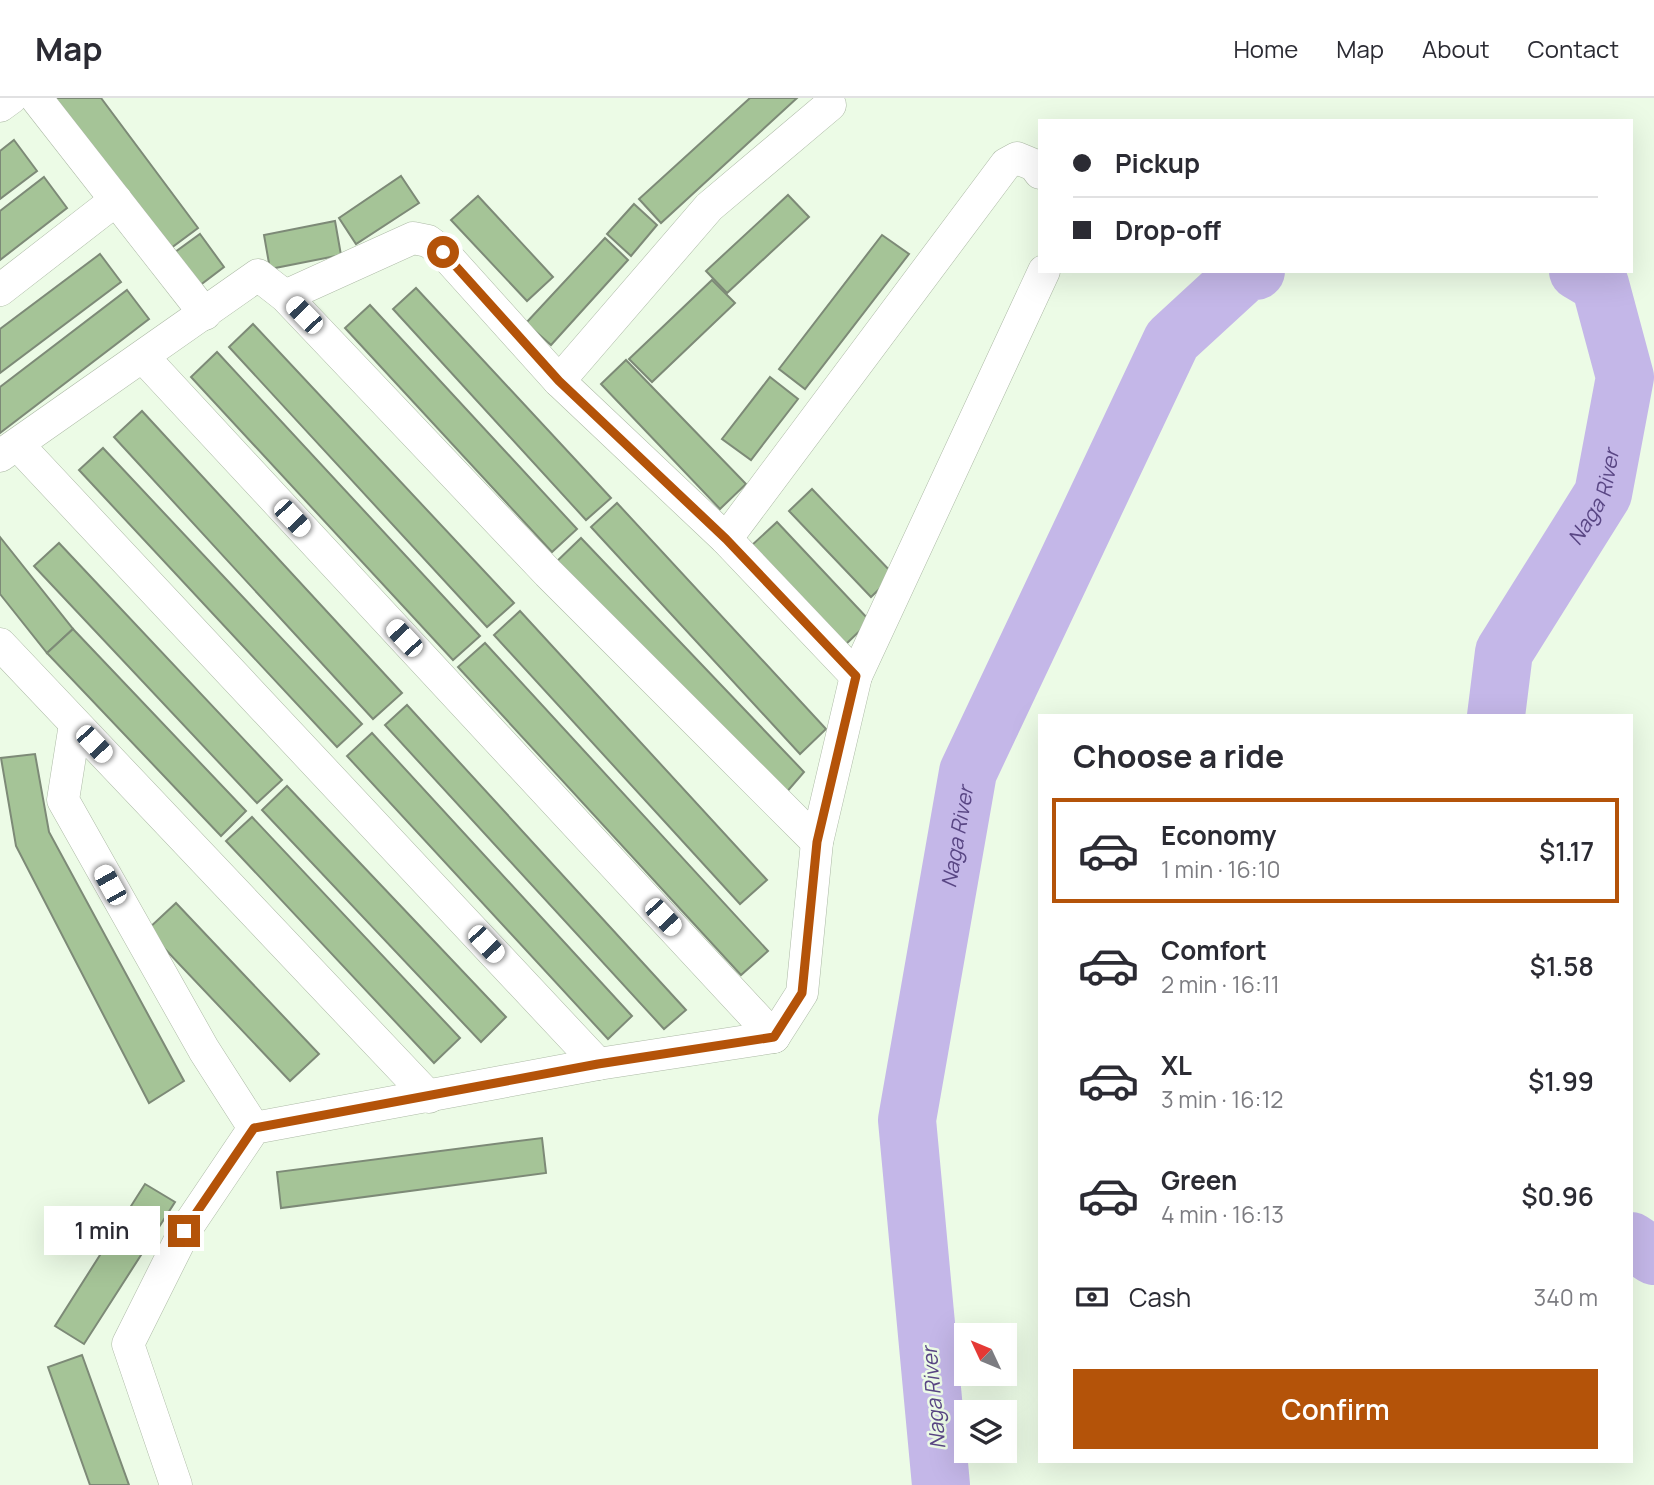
<!DOCTYPE html>
<meta charset="utf-8">
<style>
body{margin:0;font-family:Manrope,sans-serif;background:#f2f2f3;color:#2b2b33;height:100vh;display:flex;flex-direction:column;font-size:26px;white-space:nowrap}
*{box-sizing:border-box;margin:0}
p{font-size:23px;color:#7c7c81}
.icon{flex:none;width:38px;height:38px;fill:none;stroke:currentColor;stroke-width:2;stroke-linecap:round;stroke-linejoin:round}
.map{position:relative;flex:1;overflow:hidden}
.panel{position:absolute;left:1038px;top:616px;width:595px;height:749px;display:flex;flex-direction:column;background:#fff;border-radius:0px;box-shadow:0 7px 28px #0002}
.panel>*{flex:none}
.banner{position:absolute;left:1038px;top:21px;width:595px;height:154px;border-radius:0px;box-shadow:0 7px 28px #0002;display:grid;align-content:center;height:154px;padding:0 35px;background:#fff}
.needle{width:46px;rotate:314deg}
.controls{position:absolute;left:954px;top:1225px;display:grid;gap:14px}
.controls a{display:grid;place-items:center;width:63px;height:63px;border-radius:0px;background:#fff;box-shadow:0 7px 28px #0002;font-size:35px}
.end{position:absolute;width:32px;height:32px;margin:-16px;border:9px solid #b45309;background:#fff;box-shadow:0 0 0 4px #fff}
.from{border-radius:50%}
.bubble{position:absolute;height:49px;border-radius:0px;background:#fff;box-shadow:0 7px 28px #0002;font-size:23px;font-weight:600;line-height:49px;text-align:center}
.car{position:absolute;width:21px;height:42px;margin:-21px -10px;border-radius:9px;box-shadow:0 0 5px 2px #0007;background:linear-gradient(#fff 24%,#345 0 40%,#fff 0 76%,#345 0 86%,#fff 0)}
.banner b{display:flex;align-items:center;gap:24px;height:66px;font-size:26px}
.banner b+b{border-top:2px solid #e1e1e2}
.banner i{width:18px;height:18px;background:#2b2b33}
ul{padding:0;list-style:none}
li{display:flex;align-items:center;gap:21px;height:105px;margin:0 14px 10px;padding:0 21px;border:4px solid transparent;border-radius:0px}
li div{flex:1}
li b{display:block;font-size:26px}
li em{font-style:normal;font-weight:600}
li.on{border-color:#b45309}
li>.icon{width:63px;height:63px;stroke-width:1.5}
h2{padding:0 35px;font-size:32px;line-height:84px}
.pay{display:flex;align-items:center;gap:18px;height:77px;padding:0 35px;font-size:26px}
.pay p{margin-inline-start:auto}
.button{display:flex;gap:14px;margin-top:auto;padding:14px 35px}
.button a{flex:1;height:80px;border-radius:0px;background:#b45309;color:#fff;font-size:28px;font-weight:600;line-height:80px;text-align:center}
header{display:flex;align-items:center;gap:42px;box-sizing:border-box;height:98px;padding:0 35px;background:#fff;border-bottom:2px solid #e1e1e2}
header strong{font-size:33px}
nav{display:flex;gap:38px;margin-inline-start:auto;font-size:24px}
.map>svg:first-child{display:block}
.lines{fill:none;stroke-linecap:round;stroke-linejoin:round}
.river{stroke:#c4b7e8;stroke-width:58}
.building{fill:#a5c497;stroke:#7d8a77;stroke-width:2}
.minor-casing{stroke:#adbaa6;stroke-width:33}
.minor{stroke:#fff;stroke-width:32}
.route{stroke:#b45309;stroke-width:9}
.labels{text-anchor:middle;dominant-baseline:central;stroke-width:5;stroke-linejoin:round;paint-order:stroke}
.water-label{font-size:21px;font-style:italic;fill:#594684;stroke:#ecfbe6}
</style>
<header>
<strong>Map</strong>
<nav><a>Home</a><a>Map</a><a>About</a><a>Contact</a></nav>
</header>
<div class="map">
<svg width="1654" height="1387" viewBox="0 0 1654 1387">
<rect width="100%" height="100%" fill="#ecfbe6"/>
<g class="lines">
<!-- river -->
<g class="river">
<path id="s1" d="M1496,618l8,-64 99,-158 22,-117 -25,-93 -22,-13"/>
<path d="M1631,1143l23,15"/>
<path id="s2" d="M941,1387l-34,-365 61,-348 204,-432 74,-68 10,-1"/>
</g>
</g>
<!-- building -->
<g class="building">
<path d="M53,0h48l97,130 -31,23z"/>
<path d="M750,0h47l-136,125 -22,-24z"/>
<path d="M14,42l23,31 -37,28v-48z"/>
<path d="M401,78l18,27 -63,41 -17,-26z"/>
<path d="M44,79l23,31 -67,52v-49z"/>
<path d="M788,97l21,22 -82,76 -21,-22z"/>
<path d="M478,98l75,81 -26,24 -76,-81z"/>
<path d="M634,106l23,21 -26,31 -24,-22z"/>
<path d="M335,123l6,34 -71,14 -6,-34z"/>
<path d="M200,136l24,33 -29,22 -24,-34z"/>
<path d="M882,137l27,19 -104,135 -26,-20z"/>
<path d="M605,140l23,22 -77,85 -25,-22z"/>
<path d="M100,156l21,28 -121,91v-44z"/>
<path d="M712,182l23,23 -83,79 -23,-23z"/>
<path d="M416,190l195,210 -25,22 -193,-211z"/>
<path d="M127,192l22,29 -149,114v-46z"/>
<path d="M370,207l207,224 -25,23 -207,-224z"/>
<path d="M253,226l261,279 -27,24 -258,-280z"/>
<path d="M217,254l263,284 -27,24 -262,-283z"/>
<path d="M626,262l120,124 -26,25 -119,-125z"/>
<path d="M770,279l28,22 -47,61 -29,-21z"/>
<path d="M142,313l260,282 -29,26 -259,-282z"/>
<path d="M103,350l259,276 -25,23 -258,-277z"/>
<path d="M812,391l82,86 -23,22 -82,-86z"/>
<path d="M617,405l209,226 -26,25 -209,-227z"/>
<path d="M777,424l93,99 -25,24 -94,-99z"/>
<path d="M0,439l73,92 -26,24 -47,-59z"/>
<path d="M581,440l223,234 -19,22 -233,-228z"/>
<path d="M59,445l223,237 -25,23 -223,-237z"/>
<path d="M520,513l247,269 -27,24 -246,-269z"/>
<path d="M73,531l173,182 -25,25 -174,-183z"/>
<path d="M485,545l283,308 -27,24 -283,-308z"/>
<path d="M407,607l279,305 -22,19 -279,-304z"/>
<path d="M372,635l260,283 -24,23 -261,-283z"/>
<path d="M35,656l14,78 135,249 -35,22 -133,-257 -15,-88z"/>
<path d="M287,688l219,231 -25,25 -219,-232z"/>
<path d="M252,719l208,221 -26,25 -208,-222z"/>
<path d="M176,805l143,151 -29,27 -143,-151z"/>
<path d="M542,1040l4,35 -265,35 -4,-36z"/>
<path d="M145,1086l30,18 -91,142 -29,-18z"/>
<path d="M82,1257l47,130h-39l-42,-118z"/>
</g>
<g class="lines">
<!-- minor casing -->
<g class="minor-casing">
<g id="minor">
<path d="M36,0l169,216"/>
<path d="M0,8l11,-8"/>
<path d="M0,192l116,-90"/>
<path d="M285,198l128,-58 15,3 15,11 116,129 167,158 130,137"/>
<path d="M144,260l630,679"/>
<path d="M559,283l150,-174 121,-102"/>
<path d="M18,347l580,619"/>
<path d="M0,358l258,-181 27,21 263,277 269,269"/>
<path d="M726,441l280,-375 11,-6 17,7 6,8"/>
<path d="M0,546l429,453"/>
<path d="M75,626l-12,76 141,250 50,78"/>
<path d="M176,1387l-48,-141 56,-112 70,-104 344,-64 176,-27 28,-44 15,-151 39,-166 188,-405"/>
</g>
</g>
<!-- minor -->
<use href="#minor" class="minor"/>
</g>
<g class="lines">
<!-- route -->
<path class="route" d="M184,1133l70,-103 344,-64 176,-27 28,-44 15,-151 39,-166 -130,-137 -167,-158 -116,-129"/>
</g>
<g class="labels">
<!-- water labels -->
<g class="water-label">
<text stroke="none"><textPath href="#s1" startOffset="245">Naga River</textPath></text>
<text stroke="none"><textPath href="#s2" startOffset="654">Naga River</textPath></text>
<text transform="translate(933 1300) rotate(-95)">Naga River</text>
</g>
</g>
</svg>
<div class="controls">
<a><svg class="needle" viewBox="-14 -14 28 28"><path d="M0-13l5 13h-10z" fill="#e53935"/><path d="M0 13l5-13h-10z" fill="#7c7c81"/></svg></a>
<a><svg class="icon" aria-label="layers" viewBox="0 0 24 24"><path d="M12 4l9 5-9 5-9-5zM3 14l9 5 9-5"/></svg></a>
</div>
<i class="end from" style="left:443px;top:154px"></i>
<i class="end" style="left:184px;top:1133px"></i>
<div class="bubble" style="left:44px;top:1108px;width:116px">1 min</div>
<i class="car" style="left:304px;top:217px;rotate:316deg"></i>
<i class="car" style="left:292px;top:420px;rotate:137deg"></i>
<i class="car" style="left:404px;top:540px;rotate:317deg"></i>
<i class="car" style="left:94px;top:646px;rotate:137deg"></i>
<i class="car" style="left:110px;top:787px;rotate:331deg"></i>
<i class="car" style="left:663px;top:819px;rotate:137deg"></i>
<i class="car" style="left:486px;top:846px;rotate:137deg"></i>
<div class="banner">
<b><i class="from"></i>Pickup</b>
<b><i></i>Drop-off</b>
</div>
<section class="panel">
<h2>Choose a ride</h2>
<ul>
<li class="on"><svg class="icon" aria-label="car" viewBox="0 0 24 24"><path d="M5 17H2v-5l4-1 3-4h7l3 4 3 1v5h-3M9 17h6M6 11h13"/><circle cx="7" cy="17" r="2"/><circle cx="17" cy="17" r="2"/></svg><div><b>Economy</b><p>1 min · 16:10</p></div><em>$1.17</em></li>
<li><svg class="icon" aria-label="car" viewBox="0 0 24 24"><path d="M5 17H2v-5l4-1 3-4h7l3 4 3 1v5h-3M9 17h6M6 11h13"/><circle cx="7" cy="17" r="2"/><circle cx="17" cy="17" r="2"/></svg><div><b>Comfort</b><p>2 min · 16:11</p></div><em>$1.58</em></li>
<li><svg class="icon" aria-label="car" viewBox="0 0 24 24"><path d="M5 17H2v-5l4-1 3-4h7l3 4 3 1v5h-3M9 17h6M6 11h13"/><circle cx="7" cy="17" r="2"/><circle cx="17" cy="17" r="2"/></svg><div><b>XL</b><p>3 min · 16:12</p></div><em>$1.99</em></li>
<li><svg class="icon" aria-label="car" viewBox="0 0 24 24"><path d="M5 17H2v-5l4-1 3-4h7l3 4 3 1v5h-3M9 17h6M6 11h13"/><circle cx="7" cy="17" r="2"/><circle cx="17" cy="17" r="2"/></svg><div><b>Green</b><p>4 min · 16:13</p></div><em>$0.96</em></li>
</ul>
<div class="pay"><svg class="icon" aria-label="cash" viewBox="0 0 24 24"><path d="M3 7h18v10H3z"/><circle cx="12" cy="12" r="2"/></svg>Cash<p>340 m</p></div>
<div class="button"><a>Confirm</a></div>
</section>
</div>
